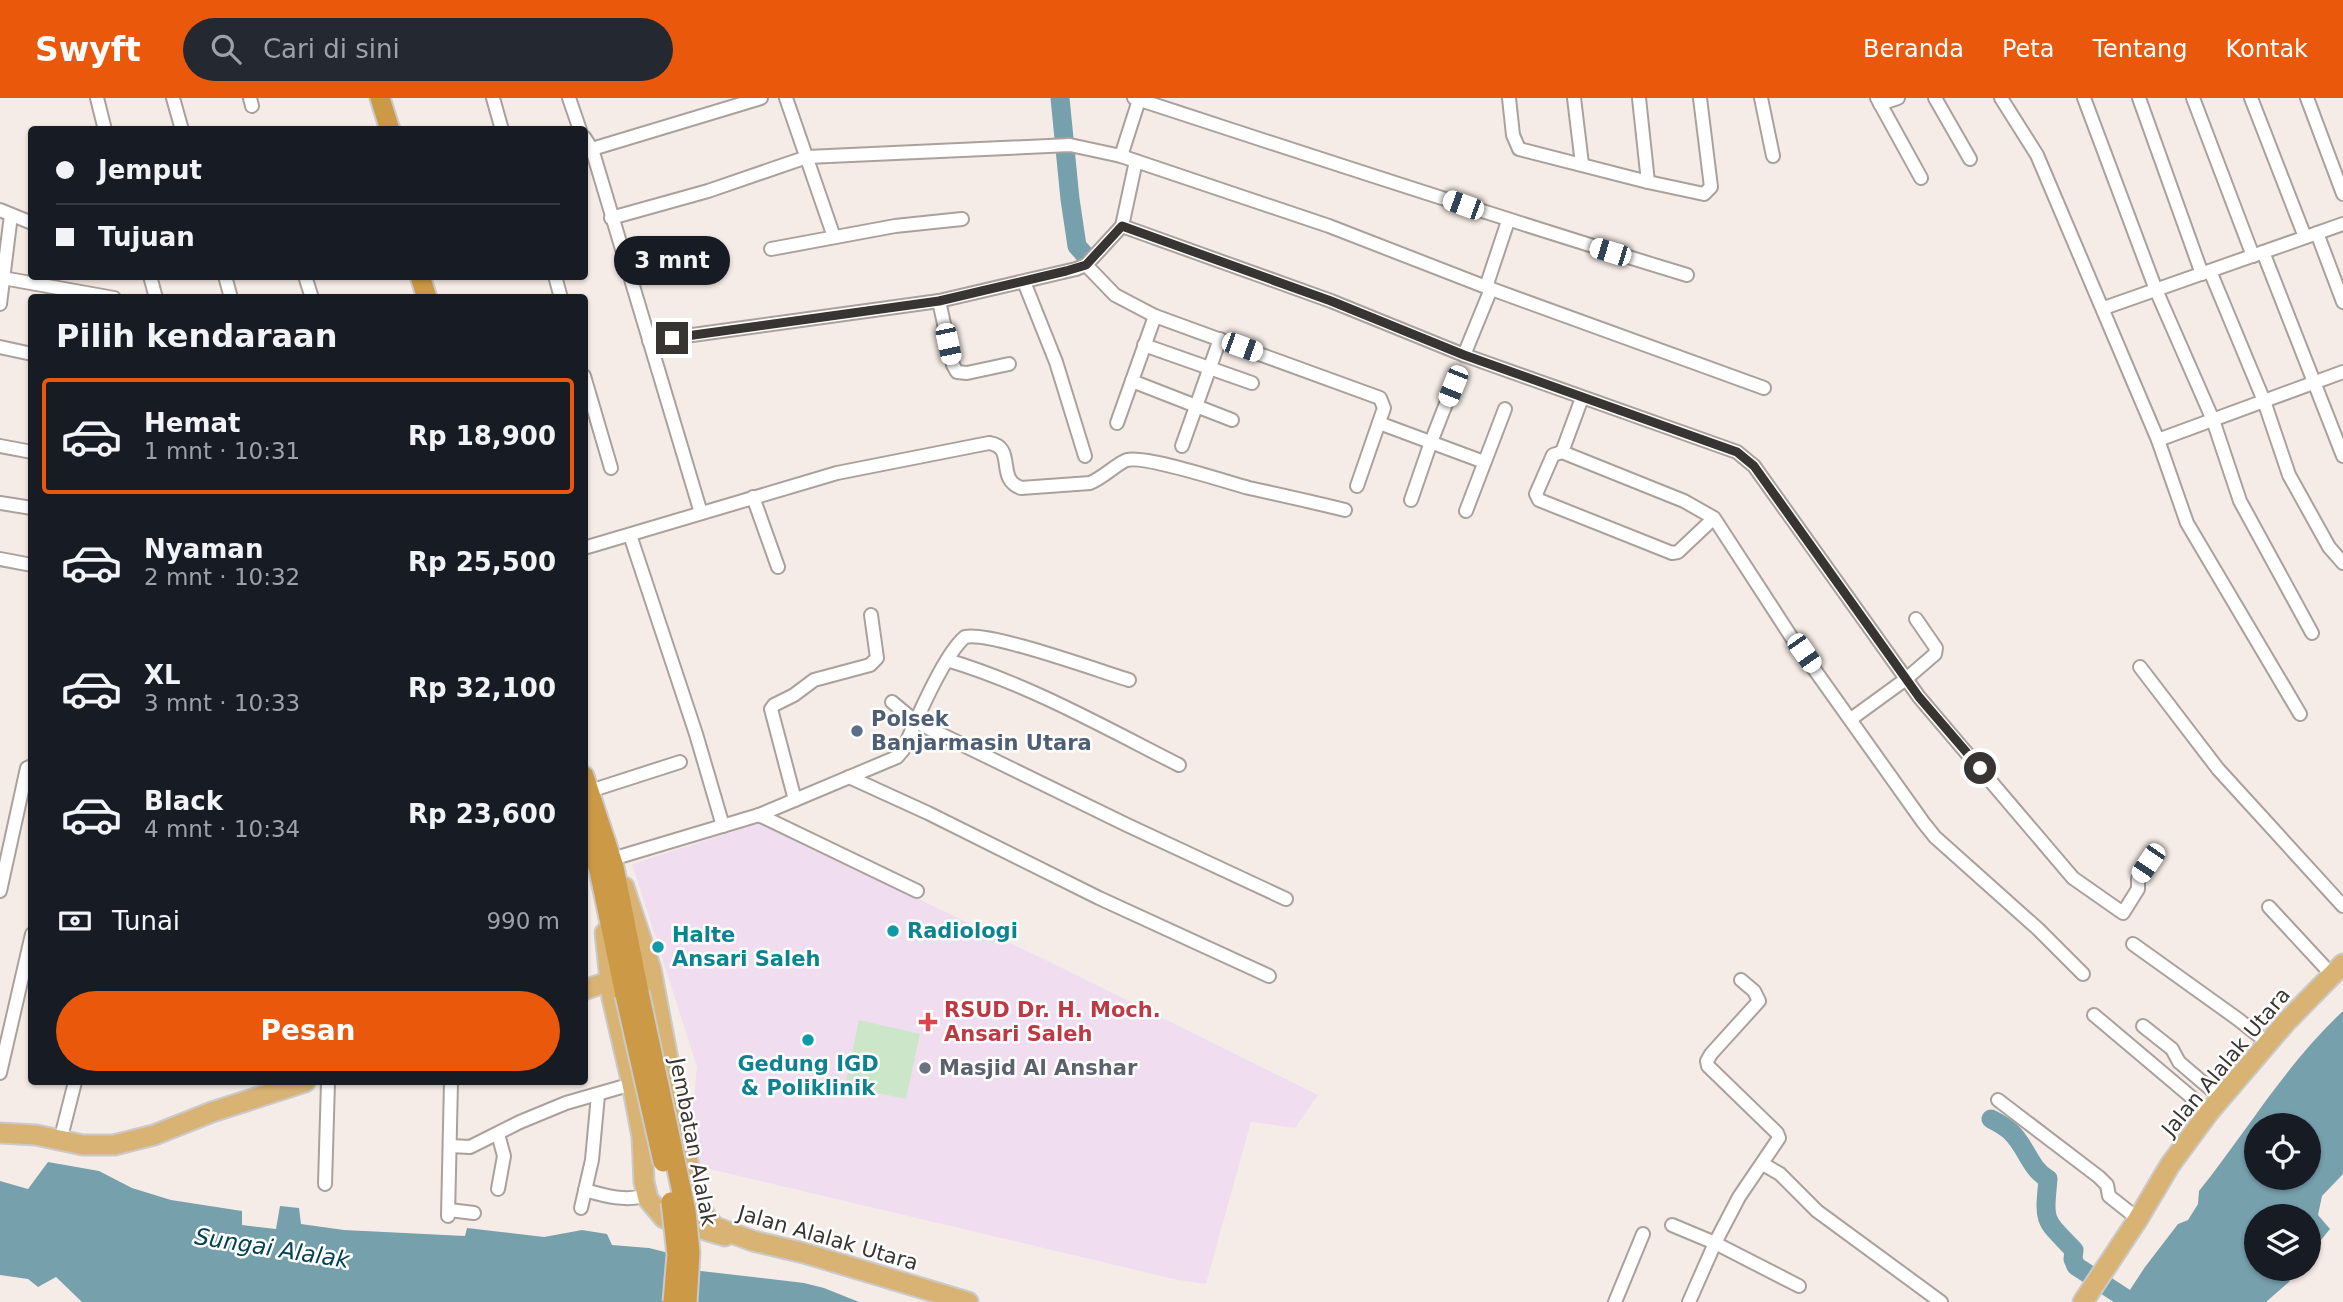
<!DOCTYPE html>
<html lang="id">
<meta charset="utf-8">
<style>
body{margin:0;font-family:"DejaVu Sans",sans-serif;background:#242831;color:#f1f3f6;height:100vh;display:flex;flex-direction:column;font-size:26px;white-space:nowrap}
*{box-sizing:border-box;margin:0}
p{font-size:23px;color:#9ea1a6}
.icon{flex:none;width:38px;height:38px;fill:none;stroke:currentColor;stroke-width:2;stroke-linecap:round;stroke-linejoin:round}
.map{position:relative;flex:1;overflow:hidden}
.side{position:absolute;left:28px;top:196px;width:560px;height:791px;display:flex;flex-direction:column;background:#171b24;border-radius:7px;box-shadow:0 2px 5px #0004}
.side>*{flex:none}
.guide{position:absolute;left:28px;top:28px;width:560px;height:154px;border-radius:7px;box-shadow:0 2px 5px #0004;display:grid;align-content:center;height:154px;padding:0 28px;background:#171b24}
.controls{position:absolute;left:2244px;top:1015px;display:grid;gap:14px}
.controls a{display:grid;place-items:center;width:77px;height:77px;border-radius:50%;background:#171b24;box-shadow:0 2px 5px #0004;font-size:35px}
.end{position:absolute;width:32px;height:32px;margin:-16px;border:9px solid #383432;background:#fff;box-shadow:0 0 0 4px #fff}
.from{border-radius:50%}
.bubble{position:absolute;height:49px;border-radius:24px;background:#171b24;box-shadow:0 2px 5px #0004;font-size:23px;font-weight:700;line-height:49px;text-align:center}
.car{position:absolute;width:21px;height:42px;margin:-21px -10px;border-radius:9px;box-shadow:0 0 5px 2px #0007;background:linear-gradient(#fff 24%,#345 0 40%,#fff 0 76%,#345 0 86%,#fff 0)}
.guide b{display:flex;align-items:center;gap:24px;height:66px;font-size:26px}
.guide b+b{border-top:2px solid #363941}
.guide i{width:18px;height:18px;background:#f1f3f6}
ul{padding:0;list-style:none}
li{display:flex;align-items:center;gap:21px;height:116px;margin:0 14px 10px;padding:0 14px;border:4px solid transparent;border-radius:7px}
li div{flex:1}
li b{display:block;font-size:26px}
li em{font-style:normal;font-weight:700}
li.on{border-color:#ea580c}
li>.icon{width:63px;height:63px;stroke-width:1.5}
h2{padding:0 28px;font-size:32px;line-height:84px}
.pay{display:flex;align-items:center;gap:18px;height:77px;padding:0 28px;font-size:26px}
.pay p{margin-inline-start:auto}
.primary-button{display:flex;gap:14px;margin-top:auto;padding:14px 28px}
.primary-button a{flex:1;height:80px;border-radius:42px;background:#ea580c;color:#fff;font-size:28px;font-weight:700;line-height:80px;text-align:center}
header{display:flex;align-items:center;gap:42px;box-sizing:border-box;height:98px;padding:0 35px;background:#ea580c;color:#fff}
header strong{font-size:33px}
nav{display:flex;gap:38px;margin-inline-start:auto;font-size:24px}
.search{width:490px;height:63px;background:#242831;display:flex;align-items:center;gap:18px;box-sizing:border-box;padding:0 24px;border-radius:38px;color:#9ea1a6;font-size:26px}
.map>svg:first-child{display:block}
.medical{fill:#f0def0}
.green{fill:#cce6c9}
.water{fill:#77a0ad;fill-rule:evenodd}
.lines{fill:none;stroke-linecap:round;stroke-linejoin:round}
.river{stroke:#77a0ad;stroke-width:19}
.minor-casing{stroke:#aaa19c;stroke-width:16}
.primary-casing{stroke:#cbcaca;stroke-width:23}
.trunk-casing{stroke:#cbcaca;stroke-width:23}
.minor{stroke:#fff;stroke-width:12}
.primary{stroke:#d9b374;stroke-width:19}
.trunk{stroke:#cc9a46;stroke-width:19}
.trunk-bridge-casing{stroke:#cbcaca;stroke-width:23;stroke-linecap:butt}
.trunk-bridge{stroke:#cc9a46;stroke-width:19}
.route{stroke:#383432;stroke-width:9}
.service-dot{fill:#5c6f8a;stroke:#fff;stroke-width:2.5}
.culture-dot{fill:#0f9aa8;stroke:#fff;stroke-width:2.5}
.health-dot{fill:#e0444e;stroke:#fff;stroke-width:2.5}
.worship-dot{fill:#6b7280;stroke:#fff;stroke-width:2.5}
.labels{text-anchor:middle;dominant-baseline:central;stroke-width:5;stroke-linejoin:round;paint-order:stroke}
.service-label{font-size:21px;font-weight:bold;fill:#4e5e75;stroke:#fff;text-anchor:start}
.culture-label{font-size:21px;font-weight:bold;fill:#0d838f;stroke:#fff;text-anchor:start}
.health-label{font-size:21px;font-weight:bold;fill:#be3a42;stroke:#fff;text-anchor:start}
.street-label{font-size:21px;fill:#383432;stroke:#fff}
.worship-label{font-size:21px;font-weight:bold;fill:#5b616d;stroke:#fff;text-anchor:start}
.water-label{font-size:23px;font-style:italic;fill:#014151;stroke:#fff}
</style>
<header>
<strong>Swyft</strong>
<div class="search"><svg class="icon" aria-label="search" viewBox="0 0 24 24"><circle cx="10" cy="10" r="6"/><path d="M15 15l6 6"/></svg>Cari di sini</div>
<nav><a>Beranda</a><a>Peta</a><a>Tentang</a><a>Kontak</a></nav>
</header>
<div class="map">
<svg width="2343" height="1204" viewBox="0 0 2343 1204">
<rect width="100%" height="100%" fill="#f6ece7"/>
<!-- medical -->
<path class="medical" d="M760,725l294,141 264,131 -23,33 -44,-6 -45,162 -28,-4 -481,-114 -6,-42 6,-57 -65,-203z"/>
<!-- green -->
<path class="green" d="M859,922l61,14 -14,65 -61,-13z"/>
<!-- water -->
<g class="water">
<path d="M2343,913v163l-21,22 -4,19 12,14 -22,27v-40h-52v53h42l-9,13 -23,20h-144l23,-35 33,-43 10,-4 10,-16 1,-13c48,-60 87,-127 144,-180zM2256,1027h52v53h-52z"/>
<path d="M48,1064l51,9 33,17 39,12 71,11v14l34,4 4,-23 19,2 2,16 43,6 121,6 2,-8 77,9 38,-7 25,4 5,11 37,3 16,4 36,19 103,12 20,5 35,14h-777l-26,-25 -18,10 -10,-8 -28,-4v-94l28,8z"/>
</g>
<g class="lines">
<!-- river -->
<g class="river">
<path d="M1060,0l10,101 7,47 8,9"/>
<path d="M1991,1021c6,3 13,7 19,12 16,14 19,37 38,48 -4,44 -5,39 26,71l-1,9 3,7 55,36"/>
</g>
<!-- minor casing -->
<g class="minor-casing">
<g id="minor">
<path d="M97,0l8,32"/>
<path d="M173,0l9,32"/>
<path d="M250,0l2,8"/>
<path d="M493,0l9,32"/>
<path d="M569,0l11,32"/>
<path d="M786,0l48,139"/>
<path d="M1134,0c184,60 368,121 553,177"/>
<path d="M1509,0l4,37 6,14 129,33 56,12 7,-7 -11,-89"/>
<path d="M1574,0l8,66"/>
<path d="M1639,0l9,84"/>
<path d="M1761,0l12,58"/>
<path d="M1877,0l44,80"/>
<path d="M1935,0l35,61"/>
<path d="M2001,0l36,57 121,285 185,-68"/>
<path d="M2084,0l72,192 57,130 27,81 72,132"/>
<path d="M2139,0l63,176"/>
<path d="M2193,0l60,158"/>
<path d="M2251,0l54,139"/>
<path d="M2307,0l36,96"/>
<path d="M1880,6l18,-6"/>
<path d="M584,39l8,12 109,364"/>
<path d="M592,51l169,-51"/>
<path d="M1121,58l18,-56"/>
<path d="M0,112l32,13"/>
<path d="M611,120l97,-27 99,-34 263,-12 51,11 208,70 157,61"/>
<path d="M1508,123l-22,66 278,101"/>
<path d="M1122,128l209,75 133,54 273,97 17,14 165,231 154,181 50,35 15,-24v-10l10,-16"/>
<path d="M2317,135l26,69"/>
<path d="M771,151l124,-23 67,-7"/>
<path d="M2263,154l80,204"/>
<path d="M1086,167l29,30 40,21 225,82 4,10 -27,78"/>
<path d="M2210,173l54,130 25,74 40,72 14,16"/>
<path d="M150,178l6,22"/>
<path d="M225,178l6,22"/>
<path d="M305,178l7,22"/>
<path d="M555,178l6,22"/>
<path d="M3,180l111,20"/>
<path d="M1024,184l32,80 29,94"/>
<path d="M939,203l14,64 4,7 10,1 42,-9"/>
<path d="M0,206l11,-89"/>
<path d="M2104,210l239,-84"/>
<path d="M649,243l290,-40 137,-32 10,-4 36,-39 14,-65"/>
<path d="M1144,247l108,38"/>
<path d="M0,249l32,7"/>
<path d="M1464,257l27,-66"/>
<path d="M584,278l27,92"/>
<path d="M1132,283l100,39"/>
<path d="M1117,325l38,-107"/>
<path d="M1379,325l105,39"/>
<path d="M2158,342l29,83 113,191"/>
<path d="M0,348l32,6"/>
<path d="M1182,348l38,-107"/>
<path d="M1562,354l20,-54"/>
<path d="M753,399l25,70"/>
<path d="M1411,402l20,-58 22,-56"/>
<path d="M0,405l32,5"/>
<path d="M1466,413l39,-102"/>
<path d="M1714,420l-36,34 -6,1 -133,-53 -3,-6 17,-39 9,-3 122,49 30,17 78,120 131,184 12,15 103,92 45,45"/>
<path d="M630,437l66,199 27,92"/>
<path d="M584,450l253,-75 152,-30c28,4 6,36 32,45l69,-5c13,-5 29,-21 37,-23 19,-5 99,22 122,28 32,7 64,14 96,22"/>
<path d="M0,461l32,6"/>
<path d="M947,562c81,24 157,67 232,105"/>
<path d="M2140,569l78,102 125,137"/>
<path d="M892,604l24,20 211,103 159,74"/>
<path d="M1851,621l55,-40 29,-25 1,-6 -20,-29"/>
<path d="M849,679l79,36 171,85 170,78"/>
<path d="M590,693l90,-29"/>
<path d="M795,702l-24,-91 3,-4 20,-10 20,-15 56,-15 7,-7 -6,-43"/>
<path d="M759,717l158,76"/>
<path d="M612,761l147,-44 138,-58 6,-7c12,-27 41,-96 62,-113 24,-6 134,34 164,43"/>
<path d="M0,793l27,-123 5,-2"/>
<path d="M2269,809l63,68"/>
<path d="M2133,846l106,76 29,23"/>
<path d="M2094,917l115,97"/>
<path d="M2143,928l29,23 7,13 42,36"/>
<path d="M0,975l32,-139"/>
<path d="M1998,1002l101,77 8,8 2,11 29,23"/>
<path d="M498,1036l6,22 -6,33"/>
<path d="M60,1043l15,-59"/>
<path d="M450,1048l20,1 50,-25 46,-19 66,-19"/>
<path d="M1763,1066l17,10 37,37 124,91"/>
<path d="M325,1086l3,-102"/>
<path d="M585,1092c20,6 42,12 62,5"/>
<path d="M581,1110l11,-48 6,-65"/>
<path d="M449,1112l25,3"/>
<path d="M448,1118l3,-134"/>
<path d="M1672,1127l43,18 84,43"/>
<path d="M1615,1204l28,-68"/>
<path d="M1689,1204l26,-59 24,-46 40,-59 -2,-5 -69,-67 -1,-5 4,-7 48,-53 -5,-10 -13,-11"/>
</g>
</g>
<!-- primary casing -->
<g class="primary-casing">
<g id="primary">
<path d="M624,789l27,82 34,181 13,51 7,15 10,11 38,14 51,12 164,49"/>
<path d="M605,835l7,65 20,86 10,53 2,45 4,17 16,19 61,18"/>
<path d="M584,892l26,-9"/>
<path d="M0,1035l36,2 47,10h31l40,-10 58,-23 93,-30"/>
<path d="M2083,1204l55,-83 32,-54 39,-53 77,-90 57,-58"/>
</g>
</g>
<!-- trunk casing -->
<g class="trunk-casing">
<g id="trunk">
<path d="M380,0l10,32"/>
<path d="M420,178l7,22"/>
<path d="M584,678l30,91 25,125"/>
<path d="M584,723l15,49 26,125"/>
</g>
</g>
<!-- minor -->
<use href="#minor" class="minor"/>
<!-- primary -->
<use href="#primary" class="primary"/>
<!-- trunk -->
<use href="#trunk" class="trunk"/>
<!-- trunk-bridge casing -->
<g class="trunk-bridge-casing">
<g id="trunk-bridge">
<path d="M639,894l47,219 4,42 -3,49"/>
<path d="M625,897l38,167"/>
<path d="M671,1104l6,53 -4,47"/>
</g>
</g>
<!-- trunk-bridge -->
<use href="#trunk-bridge" class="trunk-bridge"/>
</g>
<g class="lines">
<!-- route -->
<path class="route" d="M672,240l267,-37 127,-30 20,-6 36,-39 209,75 133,54 273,97 17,14 165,231 61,71"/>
</g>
<!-- markers -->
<circle class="service-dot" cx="857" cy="633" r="7"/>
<g class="culture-dot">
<circle cx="893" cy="833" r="7"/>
<circle cx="658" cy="849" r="7"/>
<circle cx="808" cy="942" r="7"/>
</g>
<path class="health-dot" d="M924.5 913.5h7v7h7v7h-7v7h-7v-7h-7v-7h7z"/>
<circle class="worship-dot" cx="925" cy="970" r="7"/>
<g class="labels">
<!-- service labels -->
<g class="service-label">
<text x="871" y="621">Polsek<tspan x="871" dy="24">Banjarmasin Utara</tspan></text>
</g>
<!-- culture labels -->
<g class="culture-label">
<text x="907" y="833">Radiologi</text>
<text x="672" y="837">Halte<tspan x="672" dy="24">Ansari Saleh</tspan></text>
<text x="808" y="966" text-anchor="middle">Gedung IGD<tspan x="808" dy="24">&amp; Poliklinik</tspan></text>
</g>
<!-- health labels -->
<g class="health-label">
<text x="944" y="912">RSUD Dr. H. Moch.<tspan x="944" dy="24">Ansari Saleh</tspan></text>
</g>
<!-- street labels -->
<g class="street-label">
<text transform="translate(2226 964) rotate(-50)">Jalan Alalak Utara</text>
<text transform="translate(693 1044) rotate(79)">Jembatan Alalak</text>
<text transform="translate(828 1140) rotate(16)">Jalan Alalak Utara</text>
</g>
<!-- worship labels -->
<g class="worship-label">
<text x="939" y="970">Masjid Al Anshar</text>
</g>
<!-- water labels -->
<g class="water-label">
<text transform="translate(272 1150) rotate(9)">Sungai Alalak</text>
</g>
</g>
</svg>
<div class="controls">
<a><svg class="icon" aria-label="locate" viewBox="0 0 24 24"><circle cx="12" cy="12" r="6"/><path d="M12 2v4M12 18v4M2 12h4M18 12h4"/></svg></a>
<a><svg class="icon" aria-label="layers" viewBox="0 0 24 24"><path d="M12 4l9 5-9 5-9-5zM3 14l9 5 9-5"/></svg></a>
</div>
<i class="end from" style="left:1980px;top:670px"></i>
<i class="end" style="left:672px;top:240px"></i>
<div class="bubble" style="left:614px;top:138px;width:116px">3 mnt</div>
<i class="car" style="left:1463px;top:107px;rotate:290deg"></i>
<i class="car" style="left:1610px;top:154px;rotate:287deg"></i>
<i class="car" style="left:948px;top:246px;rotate:168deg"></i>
<i class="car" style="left:1242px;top:249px;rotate:110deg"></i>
<i class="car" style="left:1453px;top:288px;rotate:202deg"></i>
<i class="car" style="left:1804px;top:555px;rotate:145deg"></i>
<i class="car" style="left:2148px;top:765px;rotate:214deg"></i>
<div class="guide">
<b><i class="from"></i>Jemput</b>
<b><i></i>Tujuan</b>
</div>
<section class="side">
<h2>Pilih kendaraan</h2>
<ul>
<li class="on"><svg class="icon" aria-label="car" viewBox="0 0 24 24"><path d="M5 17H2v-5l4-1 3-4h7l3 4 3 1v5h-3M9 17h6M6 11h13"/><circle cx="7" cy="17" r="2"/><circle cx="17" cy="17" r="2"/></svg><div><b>Hemat</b><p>1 mnt · 10:31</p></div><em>Rp 18,900</em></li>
<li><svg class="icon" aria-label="car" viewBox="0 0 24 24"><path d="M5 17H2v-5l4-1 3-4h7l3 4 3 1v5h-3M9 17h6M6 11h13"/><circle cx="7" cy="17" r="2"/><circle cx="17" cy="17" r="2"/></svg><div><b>Nyaman</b><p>2 mnt · 10:32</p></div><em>Rp 25,500</em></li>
<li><svg class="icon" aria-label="car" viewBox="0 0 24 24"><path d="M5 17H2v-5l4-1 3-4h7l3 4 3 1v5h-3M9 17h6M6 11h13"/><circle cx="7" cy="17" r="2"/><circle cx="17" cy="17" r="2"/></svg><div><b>XL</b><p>3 mnt · 10:33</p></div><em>Rp 32,100</em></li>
<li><svg class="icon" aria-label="car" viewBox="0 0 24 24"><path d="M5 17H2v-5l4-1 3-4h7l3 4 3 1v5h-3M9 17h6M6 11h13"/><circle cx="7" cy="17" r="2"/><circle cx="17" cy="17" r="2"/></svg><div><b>Black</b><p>4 mnt · 10:34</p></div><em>Rp 23,600</em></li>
</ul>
<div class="pay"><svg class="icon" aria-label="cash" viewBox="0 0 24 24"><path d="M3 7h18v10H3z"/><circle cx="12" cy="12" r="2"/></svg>Tunai<p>990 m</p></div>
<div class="primary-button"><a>Pesan</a></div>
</section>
</div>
